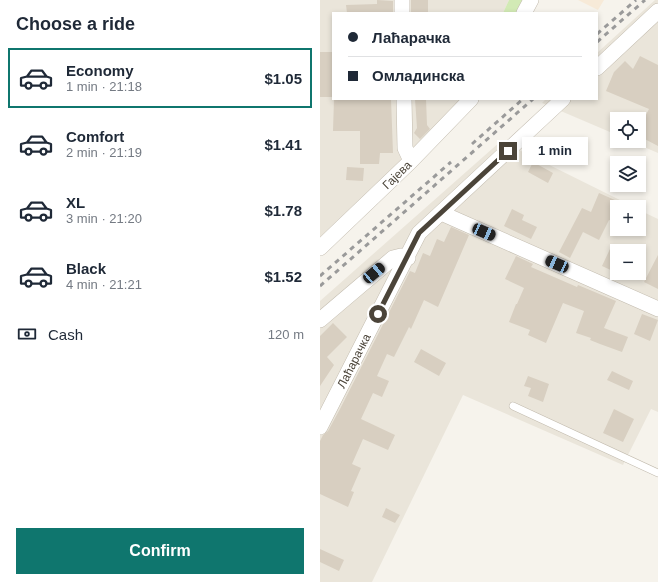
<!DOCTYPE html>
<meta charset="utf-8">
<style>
:root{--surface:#fff;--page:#f2f2f3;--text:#1f2937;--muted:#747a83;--line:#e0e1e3;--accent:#0f766e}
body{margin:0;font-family:Arial,sans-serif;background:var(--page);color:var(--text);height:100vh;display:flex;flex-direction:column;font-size:15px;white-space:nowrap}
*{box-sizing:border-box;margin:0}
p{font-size:13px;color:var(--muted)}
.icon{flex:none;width:22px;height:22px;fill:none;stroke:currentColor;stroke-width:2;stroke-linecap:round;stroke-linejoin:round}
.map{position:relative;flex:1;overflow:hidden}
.details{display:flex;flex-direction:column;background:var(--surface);width:320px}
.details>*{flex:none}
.top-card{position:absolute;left:12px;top:12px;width:266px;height:88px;border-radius:0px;box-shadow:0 2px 6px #0003;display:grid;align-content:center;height:88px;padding:0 16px;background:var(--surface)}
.controls{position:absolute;left:290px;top:112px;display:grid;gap:8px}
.controls a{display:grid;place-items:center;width:36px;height:36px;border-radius:0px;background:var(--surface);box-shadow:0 2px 6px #0003;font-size:20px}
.end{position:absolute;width:18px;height:18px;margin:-9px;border:5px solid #4b4439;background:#fff;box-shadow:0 0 0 2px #fff}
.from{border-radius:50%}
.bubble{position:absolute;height:28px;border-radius:0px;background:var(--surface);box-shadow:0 2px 6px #0003;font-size:13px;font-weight:700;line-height:28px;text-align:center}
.car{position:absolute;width:12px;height:24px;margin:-12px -6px;border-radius:5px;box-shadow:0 0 3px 1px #0007;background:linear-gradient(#222 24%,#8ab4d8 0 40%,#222 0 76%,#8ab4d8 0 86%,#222 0)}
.top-card b{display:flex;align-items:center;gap:14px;height:38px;font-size:15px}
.top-card b+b{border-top:1px solid var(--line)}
.top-card i{width:10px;height:10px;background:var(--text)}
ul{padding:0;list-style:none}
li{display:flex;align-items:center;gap:12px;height:60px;margin:0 8px 6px;padding:0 8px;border:2px solid transparent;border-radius:0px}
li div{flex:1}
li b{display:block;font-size:15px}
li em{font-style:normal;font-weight:700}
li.on{border-color:var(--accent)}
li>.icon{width:36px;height:36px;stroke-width:1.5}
h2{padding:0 16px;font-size:18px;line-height:48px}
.pay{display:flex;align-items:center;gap:10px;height:44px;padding:0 16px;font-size:15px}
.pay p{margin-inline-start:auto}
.cta{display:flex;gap:8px;margin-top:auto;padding:8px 16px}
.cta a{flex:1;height:46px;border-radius:0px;background:var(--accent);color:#fff;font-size:16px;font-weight:700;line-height:46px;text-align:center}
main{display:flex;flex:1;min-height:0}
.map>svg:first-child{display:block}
</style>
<main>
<section class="details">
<h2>Choose a ride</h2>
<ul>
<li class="on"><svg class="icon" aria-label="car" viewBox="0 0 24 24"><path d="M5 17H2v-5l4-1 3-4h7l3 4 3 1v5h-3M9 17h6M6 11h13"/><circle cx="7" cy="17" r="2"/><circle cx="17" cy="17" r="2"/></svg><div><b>Economy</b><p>1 min · 21:18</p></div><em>$1.05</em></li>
<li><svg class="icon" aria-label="car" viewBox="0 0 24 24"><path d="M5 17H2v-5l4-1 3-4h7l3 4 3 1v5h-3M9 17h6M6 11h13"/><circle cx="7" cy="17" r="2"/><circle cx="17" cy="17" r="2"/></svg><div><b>Comfort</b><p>2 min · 21:19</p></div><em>$1.41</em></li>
<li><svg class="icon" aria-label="car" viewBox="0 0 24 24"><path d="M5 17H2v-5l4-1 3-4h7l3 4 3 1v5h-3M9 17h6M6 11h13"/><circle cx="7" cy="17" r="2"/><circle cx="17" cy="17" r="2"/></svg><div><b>XL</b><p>3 min · 21:20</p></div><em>$1.78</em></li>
<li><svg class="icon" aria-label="car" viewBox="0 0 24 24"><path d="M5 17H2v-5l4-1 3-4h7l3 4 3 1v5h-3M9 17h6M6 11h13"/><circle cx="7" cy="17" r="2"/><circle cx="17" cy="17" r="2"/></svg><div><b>Black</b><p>4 min · 21:21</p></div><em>$1.52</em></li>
</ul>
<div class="pay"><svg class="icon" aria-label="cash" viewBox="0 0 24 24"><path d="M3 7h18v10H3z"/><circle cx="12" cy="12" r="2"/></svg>Cash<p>120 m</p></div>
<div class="cta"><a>Confirm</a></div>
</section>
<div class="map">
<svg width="338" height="582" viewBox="0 0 338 582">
<rect width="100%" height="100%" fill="#f6f3ec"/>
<path fill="#eae5da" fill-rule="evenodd" d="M0,0H189L183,13H13V99H145L0,244Z
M335,0H338V153L310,141H319V119H297V135L222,103L226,99H277V53Z
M181,141L314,207H297V229H319V210L338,219V412L331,409L303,465L143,395L52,582H0V301ZM297,251H319V273H297Z"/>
<path fill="#f7ead8" d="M258,0H284L278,10Z"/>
<path fill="#d2eab5" d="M189,0H217L210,13H183Z"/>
<path fill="#d8cfc1" d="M57,0L73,1V13H27L26,5L57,4Z
M91,0H108V13H91Z
M0,52H13V97H0Z
M320,56L338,65V146L319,136V128L329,109L286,91L294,72L305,61L313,69Z
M14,99H71L73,153H60L59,164H40V131H13Z
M95,99H106L107,125L110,129L100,139L94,133L97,128Z
M213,162L233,173L228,183L208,172Z
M27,167L44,168L43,181L26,180Z
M279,193L297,201V223L289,220L279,240L263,232L250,258L239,252L262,208L271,212Z
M192,209L204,215L202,220L217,227L211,239L184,226Z
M131,227L149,235L118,307L104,300L91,329L89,327L74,357L67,354L57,376L69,381L62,397L53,393L41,419L75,435L68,450L43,439L32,464L41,468L31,491L34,492L28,507L0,494V441L3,435L8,431L20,409L90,271L95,273L103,253L110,256L117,239L124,242Z
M290,249L297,252V273L282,266Z
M338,255V289L324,282Z
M196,256L213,264L211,267L257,287L258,285L296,301L284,328L308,337L302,352L280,344L270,340L271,338L256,333L264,311L243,303L226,343L208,335L210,330L189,322L196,304H197L204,288L185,279Z
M322,314L338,320L330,341L314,334Z
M13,323L27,337L7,357L14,365L0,386V336Z
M101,349L126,363L119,376L94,362Z
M292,371L313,381L309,390L287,380Z
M208,376L229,384L223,402L208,396L211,388L204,386Z
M294,409L314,419L303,442L283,433Z
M66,508L80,515L75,523L62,517Z
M0,549L24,560L19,571L0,562Z"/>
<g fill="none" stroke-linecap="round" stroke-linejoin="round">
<g stroke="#c2bbae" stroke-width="8">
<path id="lane" d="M193,406L338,473"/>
</g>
<g stroke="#c2bbae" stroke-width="16">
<path id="street" d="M82,0V13
M204,13L211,0
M277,68L338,11
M84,99L85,148L91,161
M121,213L338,309
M0,248L91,161L151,99
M0,320L73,258L81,256L88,258
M0,427L99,233L243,99"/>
</g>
<use href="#lane" stroke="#fff" stroke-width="7"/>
<use href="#street" stroke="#fff" stroke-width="15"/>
<path stroke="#9a9a9a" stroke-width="3" stroke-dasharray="5 5" stroke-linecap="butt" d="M277,34L316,0
M277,42L325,0
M152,144L203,99
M0,276L131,162
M0,286L213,99"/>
</g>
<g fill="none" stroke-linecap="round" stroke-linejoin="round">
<path stroke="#4b4439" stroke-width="5" d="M58,314L99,233L188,151"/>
</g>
<g text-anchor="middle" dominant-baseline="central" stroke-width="3" stroke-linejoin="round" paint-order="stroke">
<g font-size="12" fill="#4b4439" stroke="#fff">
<text transform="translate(77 175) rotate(-44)">Гајева</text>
<text transform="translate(34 361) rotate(-63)">Лаћарачка</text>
</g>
</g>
</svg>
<div class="controls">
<a><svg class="icon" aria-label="locate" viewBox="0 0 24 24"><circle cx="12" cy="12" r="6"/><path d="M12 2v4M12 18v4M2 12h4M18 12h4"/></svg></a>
<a><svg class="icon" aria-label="layers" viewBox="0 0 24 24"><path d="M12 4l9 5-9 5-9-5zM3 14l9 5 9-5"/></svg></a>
<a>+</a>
<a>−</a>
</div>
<i class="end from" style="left:58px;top:314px"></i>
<i class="end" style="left:188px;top:151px"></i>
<div class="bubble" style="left:202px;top:137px;width:66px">1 min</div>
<i class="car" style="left:164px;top:232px;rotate:114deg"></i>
<i class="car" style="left:237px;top:264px;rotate:294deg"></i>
<i class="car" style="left:54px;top:273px;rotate:50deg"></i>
<div class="top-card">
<b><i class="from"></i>Лаћарачка</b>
<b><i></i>Омладинска</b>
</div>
</div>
</main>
